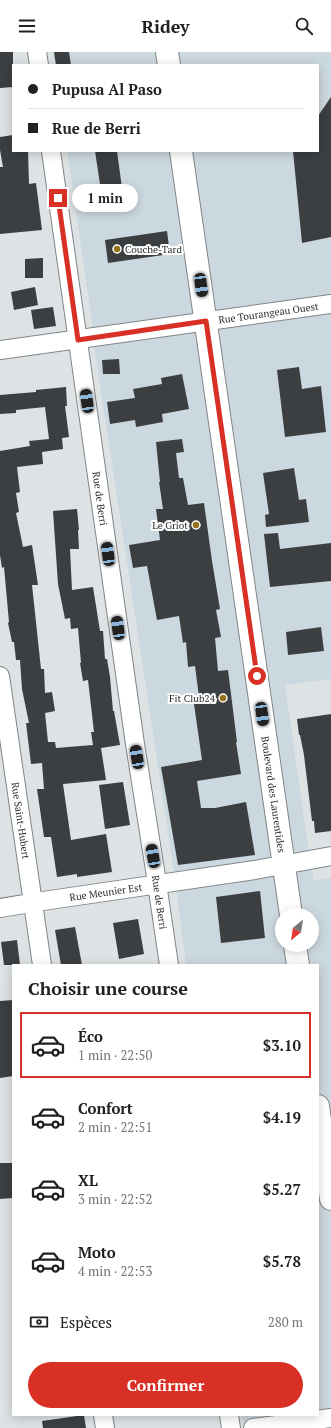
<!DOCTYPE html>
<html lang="fr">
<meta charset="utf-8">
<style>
:root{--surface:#fff;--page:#f2f2f2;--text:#202124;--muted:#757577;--line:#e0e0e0;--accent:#d93025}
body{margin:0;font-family:"PT Serif",serif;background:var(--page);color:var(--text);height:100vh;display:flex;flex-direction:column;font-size:15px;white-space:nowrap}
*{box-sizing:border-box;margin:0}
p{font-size:13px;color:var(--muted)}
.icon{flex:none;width:22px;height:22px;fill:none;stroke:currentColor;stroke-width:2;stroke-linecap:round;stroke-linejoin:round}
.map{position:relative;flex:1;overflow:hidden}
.drawer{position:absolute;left:12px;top:912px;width:307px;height:452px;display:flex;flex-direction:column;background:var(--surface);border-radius:0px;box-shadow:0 2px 10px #0003}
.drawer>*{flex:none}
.hud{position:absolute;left:12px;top:12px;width:307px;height:88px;border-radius:0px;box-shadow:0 2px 10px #0003;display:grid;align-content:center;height:88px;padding:0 16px;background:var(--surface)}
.needle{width:26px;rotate:210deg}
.tools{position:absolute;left:275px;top:856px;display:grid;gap:8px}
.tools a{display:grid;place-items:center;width:44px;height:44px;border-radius:50%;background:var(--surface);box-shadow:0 2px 10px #0003;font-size:20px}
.end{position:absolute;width:18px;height:18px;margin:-9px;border:5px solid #d93025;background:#fff;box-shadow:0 0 0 2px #fff}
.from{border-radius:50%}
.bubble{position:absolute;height:28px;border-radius:14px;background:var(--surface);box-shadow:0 2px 10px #0003;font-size:13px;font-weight:600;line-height:28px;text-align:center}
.car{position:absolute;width:12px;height:24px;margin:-12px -6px;border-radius:5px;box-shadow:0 0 3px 1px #0007;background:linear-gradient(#222 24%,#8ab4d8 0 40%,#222 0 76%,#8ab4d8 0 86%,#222 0)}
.hud b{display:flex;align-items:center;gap:14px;height:38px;font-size:15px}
.hud b+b{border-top:1px solid var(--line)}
.hud i{width:10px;height:10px;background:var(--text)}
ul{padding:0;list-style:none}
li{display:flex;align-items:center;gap:12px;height:66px;margin:0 8px 6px;padding:0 8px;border:2px solid transparent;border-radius:0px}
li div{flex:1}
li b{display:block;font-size:15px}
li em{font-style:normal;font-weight:600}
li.current{border-color:var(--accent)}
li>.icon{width:36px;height:36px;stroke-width:1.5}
h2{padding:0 16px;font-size:18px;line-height:48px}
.pay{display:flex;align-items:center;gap:10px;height:44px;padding:0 16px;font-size:15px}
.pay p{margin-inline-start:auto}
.cta{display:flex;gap:8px;margin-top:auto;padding:8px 16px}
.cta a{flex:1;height:46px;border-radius:24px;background:var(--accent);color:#fff;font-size:16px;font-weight:600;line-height:46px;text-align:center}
header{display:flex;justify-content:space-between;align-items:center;height:52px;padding:0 16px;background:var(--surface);font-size:18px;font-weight:600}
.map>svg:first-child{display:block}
</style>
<header><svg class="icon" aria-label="menu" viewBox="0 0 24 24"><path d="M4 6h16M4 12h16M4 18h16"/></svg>Ridey<svg class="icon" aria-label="search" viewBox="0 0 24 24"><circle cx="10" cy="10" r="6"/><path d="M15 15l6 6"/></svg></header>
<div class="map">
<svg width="331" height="1376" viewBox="0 0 331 1376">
<rect width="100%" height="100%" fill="#dde2e4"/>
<path fill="#ccd8df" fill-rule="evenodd" d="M53,0H331V627L285,633L307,788L314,829L331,826V1376H244L242,1363H318V913H186L173,813L96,307L91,262L67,99H318V13H55ZM282,863H312V893H282Z"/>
<path fill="#3c3f41" d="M0,0H13V35L0,36Z
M54,0H69L71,13H56Z
M331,45V185L302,191L293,99H318V64Z
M13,83V99H28L29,132L36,131L42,178L0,182V115H3L0,98V85Z
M95,99H117L122,136L101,139Z
M167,179L170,202L108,211L105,188Z
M43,206V226H25V207Z
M35,235L38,253L14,258L11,240Z
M53,255L56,274L34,277L31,258Z
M119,307L120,322H103L102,308Z
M299,315L302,337L321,334L326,380L285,385L277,318Z
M182,322L189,357L162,362L163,370L136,375L135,368L110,372L107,350L135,346L133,337L162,332L161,326Z
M66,335L67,354H65L69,385L62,386L63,397L42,400L43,412L17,415L20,440L16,441L19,460L16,461L23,495L32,493L38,533H32L41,617H44L45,641L52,640L55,659L45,661L48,690H55L56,696L93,693L91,680H94L88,628L83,629L80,611H81L78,576L71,577L70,566L65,567L58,532L53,459L77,457L79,478H78L79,497H70L72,538L93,535L100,579H103L105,607H107L110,625L113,659H114L120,693L101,696L106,728L63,732L71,788L106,782L112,820L77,825V822L57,825L51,785H44L37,737H44L42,711L31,712L26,671H29L22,637L20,608H16L14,590H12L8,571L9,570L4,515L2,516L0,503V399L30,394L29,389L49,387L45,355L16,358V361L0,362V343L36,340V338Z
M182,387L184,400L176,401L179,426H183L188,453L204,451L212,509L220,557L216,558L221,585L215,586L218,619L228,618L237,690H236L241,722L197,729L201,756H215L246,750L255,803L178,813L161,715L202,708L193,645H199L195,614L188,615L186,590L183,591L179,564L157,568L147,514L133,516L129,493L160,488L156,457H163L159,430H160L156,390Z
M294,416L299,448L306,447L309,470L266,475L265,463L269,462L263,421Z
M278,481L280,497L331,491V529L270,535L264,482Z
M321,575L324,599L288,603L286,580Z
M331,662V779L315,781L314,769H312L304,703L300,683H299L297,667Z
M123,730L130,773L105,777L99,733Z
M260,839L265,886L221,891L216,845Z
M138,867L144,902L119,907L113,871Z
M75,875L82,913H61L55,878Z
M17,888L20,913H4L1,890Z
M13,948V1024L0,1026V949Z
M0,1111H13V1146L0,1147Z
M84,1363L86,1376H43L42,1369Z"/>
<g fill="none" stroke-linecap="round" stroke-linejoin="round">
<g stroke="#818587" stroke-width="20">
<g id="minor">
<path d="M37,0L39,13"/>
<path id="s1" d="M51,99L135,692L155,818L169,913"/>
<path id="s2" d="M0,298L331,252"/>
<path id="s3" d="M0,624L42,913"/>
<path id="s4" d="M0,856L43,849L255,818L331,804"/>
<path d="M103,1363L105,1376"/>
<path d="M229,1363L231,1376"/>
<path d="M253,1376L331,1366"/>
</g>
</g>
<g stroke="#818587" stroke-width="24">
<g id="major">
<path d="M167,0L169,13"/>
<path id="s5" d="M181,99L291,863"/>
<path d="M295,893L298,913"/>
<path d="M318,1054L331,1147"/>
</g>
</g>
<use href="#minor" stroke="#fff" stroke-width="18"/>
<use href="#major" stroke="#fff" stroke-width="22"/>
</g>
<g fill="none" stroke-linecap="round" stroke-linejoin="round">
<path stroke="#d93025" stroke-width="5" d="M58,146L78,288L206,269L257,624"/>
</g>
<g fill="#937219" stroke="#fff" stroke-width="1.5">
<circle cx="117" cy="197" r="4"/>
<circle cx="196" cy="473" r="4"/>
<circle cx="223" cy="646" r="4"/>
</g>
<g text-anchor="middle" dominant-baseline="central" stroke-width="4" stroke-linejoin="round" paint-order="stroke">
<g font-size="10" fill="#292b2c" stroke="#fff" text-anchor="end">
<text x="125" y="197" text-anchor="start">Couche-Tard</text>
<text x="188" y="473">Le Griot</text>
<text x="215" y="646">Fit Club24</text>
</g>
<g font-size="10" fill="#292b2c" stroke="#fff">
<text stroke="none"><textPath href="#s2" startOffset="271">Rue Tourangeau Ouest</textPath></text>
<text stroke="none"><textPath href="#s1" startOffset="351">Rue de Berri</textPath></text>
<text stroke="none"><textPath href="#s5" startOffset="650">Boulevard des Laurentides</textPath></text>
<text stroke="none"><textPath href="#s3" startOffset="146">Rue Saint-Hubert</textPath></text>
<text stroke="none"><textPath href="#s4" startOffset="107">Rue Meunier Est</textPath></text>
<text stroke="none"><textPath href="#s1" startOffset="759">Rue de Berri</textPath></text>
</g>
</g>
</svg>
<div class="tools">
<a><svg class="needle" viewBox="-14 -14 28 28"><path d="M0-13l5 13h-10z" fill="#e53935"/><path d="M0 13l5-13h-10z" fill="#757577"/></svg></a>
</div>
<i class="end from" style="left:257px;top:624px"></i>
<i class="end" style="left:58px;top:146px"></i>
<div class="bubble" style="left:72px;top:132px;width:66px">1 min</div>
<i class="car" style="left:201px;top:233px;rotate:172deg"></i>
<i class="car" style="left:87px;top:349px;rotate:352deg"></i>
<i class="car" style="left:108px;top:502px;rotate:352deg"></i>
<i class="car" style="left:118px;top:576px;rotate:352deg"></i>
<i class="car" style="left:262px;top:662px;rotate:172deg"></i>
<i class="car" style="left:137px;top:705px;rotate:351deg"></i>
<i class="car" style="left:153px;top:804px;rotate:350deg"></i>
<div class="hud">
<b><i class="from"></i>Pupusa Al Paso</b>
<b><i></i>Rue de Berri</b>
</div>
<section class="drawer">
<h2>Choisir une course</h2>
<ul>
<li class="current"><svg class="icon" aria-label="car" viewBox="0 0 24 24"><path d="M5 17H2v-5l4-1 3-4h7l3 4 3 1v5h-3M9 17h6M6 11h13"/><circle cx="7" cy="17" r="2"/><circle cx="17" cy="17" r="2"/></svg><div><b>Éco</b><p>1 min · 22:50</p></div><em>$3.10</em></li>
<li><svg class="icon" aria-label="car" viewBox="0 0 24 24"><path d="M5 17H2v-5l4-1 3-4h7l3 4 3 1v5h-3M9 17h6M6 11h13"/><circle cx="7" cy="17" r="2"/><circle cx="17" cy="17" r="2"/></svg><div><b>Confort</b><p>2 min · 22:51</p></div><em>$4.19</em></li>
<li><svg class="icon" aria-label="car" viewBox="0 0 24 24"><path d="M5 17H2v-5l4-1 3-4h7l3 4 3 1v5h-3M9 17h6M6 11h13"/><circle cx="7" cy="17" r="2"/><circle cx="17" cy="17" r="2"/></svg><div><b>XL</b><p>3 min · 22:52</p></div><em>$5.27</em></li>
<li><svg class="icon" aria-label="car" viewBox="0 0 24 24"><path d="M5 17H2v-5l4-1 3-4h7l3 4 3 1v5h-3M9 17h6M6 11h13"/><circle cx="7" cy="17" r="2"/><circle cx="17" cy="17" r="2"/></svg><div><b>Moto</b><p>4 min · 22:53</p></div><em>$5.78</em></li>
</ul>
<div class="pay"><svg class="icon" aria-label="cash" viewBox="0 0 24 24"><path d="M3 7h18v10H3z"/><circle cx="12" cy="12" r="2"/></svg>Espèces<p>280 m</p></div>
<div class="cta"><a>Confirmer</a></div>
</section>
</div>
